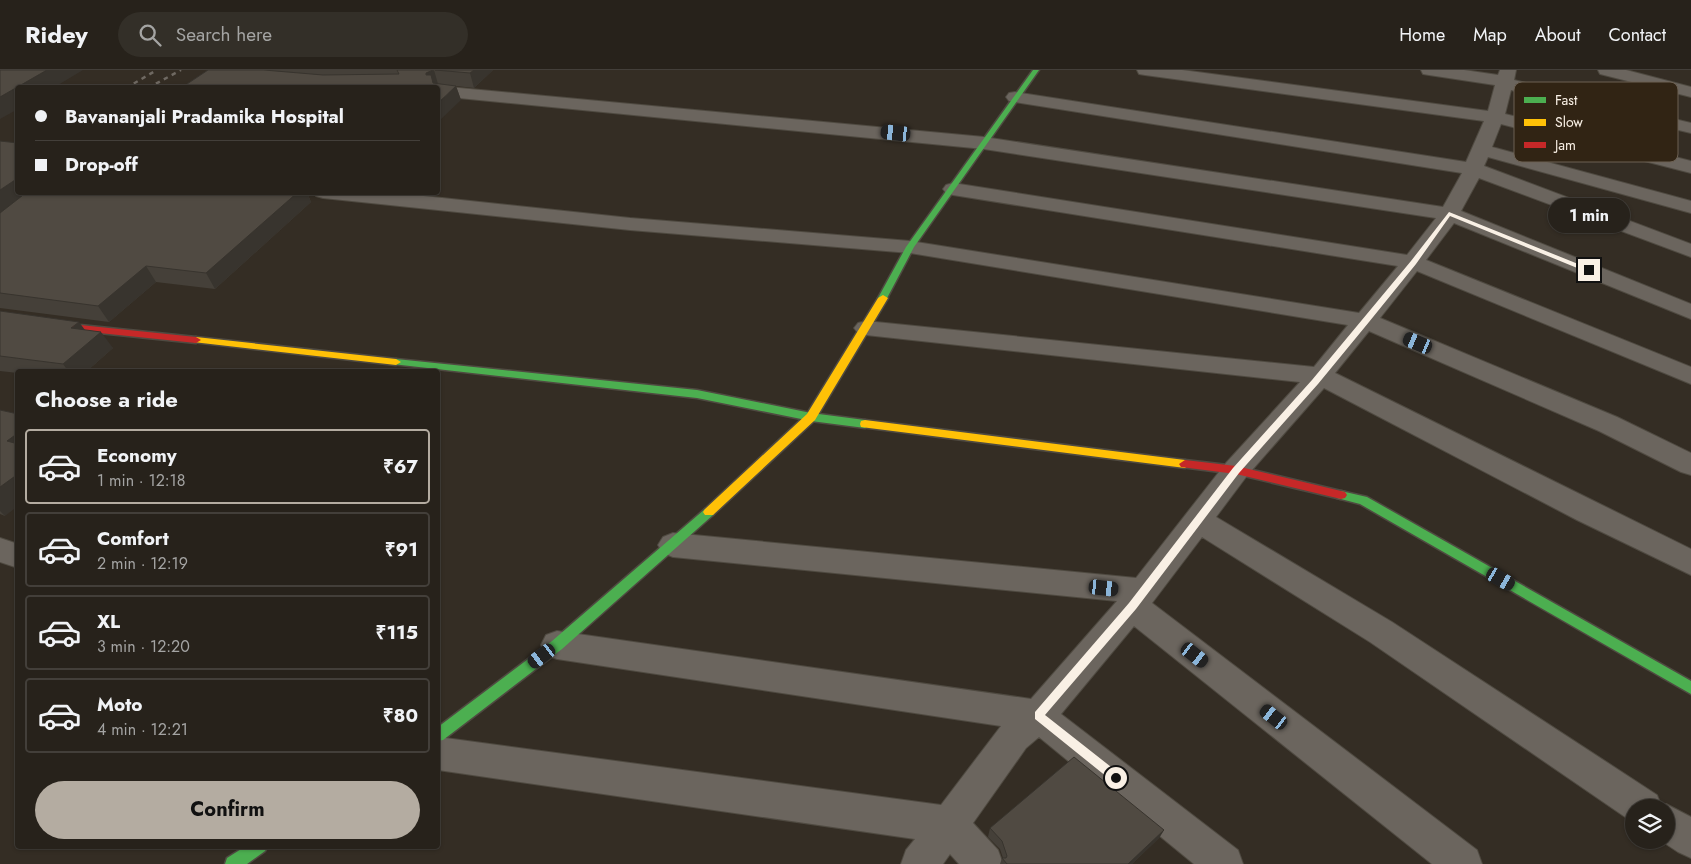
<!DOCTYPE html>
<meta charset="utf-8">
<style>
:root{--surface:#27221b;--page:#332f28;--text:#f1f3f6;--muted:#a4a4a3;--line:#433f3a;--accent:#b4aca1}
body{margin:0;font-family:Jost,sans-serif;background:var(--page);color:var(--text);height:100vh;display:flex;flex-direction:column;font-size:19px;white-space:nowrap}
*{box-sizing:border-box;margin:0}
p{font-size:16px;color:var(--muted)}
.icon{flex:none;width:28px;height:28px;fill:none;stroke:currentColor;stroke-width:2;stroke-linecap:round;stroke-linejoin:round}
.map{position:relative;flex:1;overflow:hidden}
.sheet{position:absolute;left:15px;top:299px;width:425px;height:480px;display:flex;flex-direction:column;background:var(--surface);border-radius:5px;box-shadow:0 1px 4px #0004,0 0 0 1px var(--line)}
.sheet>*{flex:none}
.hud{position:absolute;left:15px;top:15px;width:425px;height:110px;border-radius:5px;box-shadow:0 1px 4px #0004,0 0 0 1px var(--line);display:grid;align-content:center;height:110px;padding:0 20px;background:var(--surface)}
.fabs{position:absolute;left:1625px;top:729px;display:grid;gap:10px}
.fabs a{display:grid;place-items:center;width:50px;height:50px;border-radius:50%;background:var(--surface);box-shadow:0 1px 4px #0004,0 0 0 1px var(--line);font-size:25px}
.end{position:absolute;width:22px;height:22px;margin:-11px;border:6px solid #f9f0e5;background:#111;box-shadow:0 0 0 2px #111}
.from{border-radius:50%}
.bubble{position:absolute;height:35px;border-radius:18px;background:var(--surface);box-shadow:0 1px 4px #0004,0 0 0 1px var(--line);font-size:16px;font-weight:700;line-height:35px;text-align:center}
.car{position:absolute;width:15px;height:30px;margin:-15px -8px;border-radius:6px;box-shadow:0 0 4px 1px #0007;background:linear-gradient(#222 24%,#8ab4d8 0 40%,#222 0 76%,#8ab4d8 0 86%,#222 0)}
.hud b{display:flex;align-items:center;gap:18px;height:48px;font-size:19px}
.hud b+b{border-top:1px solid var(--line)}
.hud i{width:12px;height:12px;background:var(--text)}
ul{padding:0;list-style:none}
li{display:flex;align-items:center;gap:15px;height:75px;margin:0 10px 8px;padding:0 10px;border:2px solid var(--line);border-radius:5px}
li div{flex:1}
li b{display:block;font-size:19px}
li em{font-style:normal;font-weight:700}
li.selected{border-color:var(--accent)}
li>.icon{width:45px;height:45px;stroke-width:1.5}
h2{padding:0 20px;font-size:22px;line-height:60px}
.primary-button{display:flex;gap:10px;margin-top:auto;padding:10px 20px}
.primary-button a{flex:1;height:58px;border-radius:30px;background:var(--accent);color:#111;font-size:20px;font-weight:700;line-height:58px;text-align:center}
header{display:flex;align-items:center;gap:30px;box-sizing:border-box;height:70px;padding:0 25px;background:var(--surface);border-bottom:1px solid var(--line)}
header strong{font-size:24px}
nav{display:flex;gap:28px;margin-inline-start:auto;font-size:18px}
.search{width:350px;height:45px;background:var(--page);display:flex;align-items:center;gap:12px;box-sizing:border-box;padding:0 18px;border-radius:28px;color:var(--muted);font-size:19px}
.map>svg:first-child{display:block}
</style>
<header>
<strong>Ridey</strong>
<div class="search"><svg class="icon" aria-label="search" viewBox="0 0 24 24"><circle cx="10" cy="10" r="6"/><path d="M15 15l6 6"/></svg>Search here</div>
<nav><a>Home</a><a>Map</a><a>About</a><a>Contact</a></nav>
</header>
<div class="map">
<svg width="1691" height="794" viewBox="0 0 1691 794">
<rect width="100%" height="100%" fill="#342d24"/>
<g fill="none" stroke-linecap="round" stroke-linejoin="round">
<g stroke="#4f4a41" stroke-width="2">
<path id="street" d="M1137,0H1182L1488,41L1495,15L1429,5L1423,4L1421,0H1464L1498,5L1500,0H1516L1514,10L1691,53V63L1511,20L1505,44L1691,91V103L1501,54L1492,77L1691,131V143L1488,87L1484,96L1691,174V187L1479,108L1461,141L1691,234V249L1454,153L1426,190L1691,297V314L1417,201L1380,248L1617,347L1691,383V405L1681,402L1599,361L1369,261L1335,303L1691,479V505L1577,450L1324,318L1246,407L1216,447L1392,552L1657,725L1661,735L1666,734L1691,747V788L1678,782L1660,770H1666V738H1634V752L1631,751L1370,572L1202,467L1152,533L1477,780L1482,794H1432L1134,556L1061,644L1238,780L1243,794H1194L1039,667L1026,678L973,753L998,780L1003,794H959L950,784L943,794H901L906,780L915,769L438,700V667L941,735L1001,656L557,589L546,585L541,575L546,565L557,561L1031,629L1117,531L673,487L663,483L658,475L663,467L673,463L1136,508L1226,393L1300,312L866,265L858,263L854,258L858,253L866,251L1314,297L1348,255L910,183L630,160L323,128L316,126L313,122H386L630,148L910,171L1359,243L1398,196L953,125L946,123L943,119L946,115L953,113L1407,185L1436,148L984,79L438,26V18H432L438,16L984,67L1443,137L1462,103L1015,32L1009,31L1006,27L1009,23L1015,22L1466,92L1484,51L1145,5L1139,4Z
M1598,0H1626L1691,17V27L1600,4Z
M0,468L18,474V498L0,492Z"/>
</g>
<g stroke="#4f4a41" stroke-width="3">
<path id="fast" d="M1033,0H1039L914,177L886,230H880L878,228L906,177Z
M396,289L697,320L811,343L865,350L870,354L865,358L811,351L697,328L392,294L391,292Z
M1341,421L1367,427L1691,611V624L1360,434L1337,428L1335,425L1337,422Z
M709,438L713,439L715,442L713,445L562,579L443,670L438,671V657L552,571L705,439Z
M246,776H268L265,781L247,794H225L227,788Z"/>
</g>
<g stroke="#4f4a41" stroke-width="3">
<path id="slow" d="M883,225L888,228L815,350L713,445H705L703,442L705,439L807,344L878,228Z
M196,267L396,289L401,292L396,295L193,272L191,270L193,268Z
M865,350L1185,390L1191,394L1185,398L861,357L860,354L861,351Z"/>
</g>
<g stroke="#4f4a41" stroke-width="3">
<path id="jam" d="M0,243L80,255L196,267L201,270L196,273L80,261L0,249Z
M1185,390L1236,396L1341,421L1345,422L1347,425L1345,428L1341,429L1236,404L1181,397L1179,394Z"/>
</g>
<use href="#street" fill="#6b655e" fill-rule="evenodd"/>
<use href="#fast" fill="#4caf50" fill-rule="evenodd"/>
<use href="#slow" fill="#ffc107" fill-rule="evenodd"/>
<use href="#jam" fill="#c62828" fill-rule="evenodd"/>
<path stroke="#6f6962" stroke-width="2.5" stroke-dasharray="4.5 4.5" stroke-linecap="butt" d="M126,18L157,0
M148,18L181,0"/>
</g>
<path fill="#454039" d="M208,0H493L474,18L456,16L461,30L438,18Z
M0,71L18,122L308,125L311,132L215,219L156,212L109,252L0,238Z
M0,241L84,260L113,278L87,301H18V303L0,301Z
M0,340L5,446L0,444Z
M990,758L1164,760L1159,768L1132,794H1000L1002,788H1003L1000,779L988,767Z"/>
<path fill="#38342e" d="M47,0H83L53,18H18V39L0,49V27Z
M434,0L438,14L430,17L426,3Z
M474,0H493L474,18L470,3Z
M456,16L461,30L438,52V33Z
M18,108V122H30L0,144V120Z
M296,122H310L308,125L311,132L215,219L206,203Z
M146,196L156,212L109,252L98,236Z
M79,252L91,268L71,258Z
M101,262L113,278L87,301H68L63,294Z
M18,363V382L7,371Z
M18,404V436L5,446L0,441V417Z
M1164,760L1159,768L1132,794H1128Z"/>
<path fill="#504a42" stroke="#38342e" d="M0,0H47L0,27Z
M208,0H264L323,5L399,4L397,0H433L426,3V5H431L433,13L456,16L438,33V18H181Z
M435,0H474L470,3Z
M0,71L18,73V108L0,120Z
M27,122H298L206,203L146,196L98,236L0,223V143Z
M0,241L79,252L71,258L101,262L63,294L0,286Z
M0,340L18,344V363L7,371L18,374V404L0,417Z
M1074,687L1164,760L1128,794H1007L1002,788H1006L1007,786L1002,771L990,758Z"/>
<path fill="#f9f0e5" d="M1449,142L1593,200L1587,202L1450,146L1416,194L1369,252L1318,314L1239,403L1136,539L1045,645L1120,704L1121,708L1120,711H1112L1035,649V642L1129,533L1233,398L1312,310L1411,191Z"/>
<rect x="1514" y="12" width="164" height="80" rx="8" fill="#312414" stroke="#6d6153" stroke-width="1"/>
<rect x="1524" y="27" width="22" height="6" fill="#4caf50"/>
<rect x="1524" y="49" width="22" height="7" fill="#ffc107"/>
<rect x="1524" y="72" width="22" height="6" fill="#c62828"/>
<g font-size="14" fill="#f9f0e5">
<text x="1555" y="35">Fast</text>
<text x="1555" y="57">Slow</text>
<text x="1555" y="80">Jam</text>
</g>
</svg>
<div class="fabs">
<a><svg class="icon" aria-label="layers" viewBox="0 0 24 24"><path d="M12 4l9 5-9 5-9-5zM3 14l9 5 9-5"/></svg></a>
</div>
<i class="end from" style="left:1116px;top:708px"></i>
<i class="end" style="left:1589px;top:200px"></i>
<div class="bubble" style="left:1548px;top:128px;width:82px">1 min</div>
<i class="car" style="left:896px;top:63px;rotate:276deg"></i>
<i class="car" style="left:1418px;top:273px;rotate:293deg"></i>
<i class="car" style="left:1501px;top:509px;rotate:120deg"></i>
<i class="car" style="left:1104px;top:518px;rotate:96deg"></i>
<i class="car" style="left:1195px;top:585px;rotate:128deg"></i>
<i class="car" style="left:542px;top:586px;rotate:233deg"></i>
<i class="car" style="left:1274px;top:647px;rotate:308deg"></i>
<div class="hud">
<b><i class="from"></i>Bavananjali Pradamika Hospital</b>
<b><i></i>Drop-off</b>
</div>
<section class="sheet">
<h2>Choose a ride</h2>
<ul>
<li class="selected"><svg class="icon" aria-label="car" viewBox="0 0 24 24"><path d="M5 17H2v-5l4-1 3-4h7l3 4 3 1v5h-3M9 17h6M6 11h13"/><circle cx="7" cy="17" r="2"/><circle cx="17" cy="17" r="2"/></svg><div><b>Economy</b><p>1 min · 12:18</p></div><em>₹67</em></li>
<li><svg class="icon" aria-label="car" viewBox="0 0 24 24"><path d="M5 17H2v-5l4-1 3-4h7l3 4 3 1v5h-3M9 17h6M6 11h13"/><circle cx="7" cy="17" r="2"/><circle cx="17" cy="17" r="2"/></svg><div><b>Comfort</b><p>2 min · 12:19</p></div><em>₹91</em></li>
<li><svg class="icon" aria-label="car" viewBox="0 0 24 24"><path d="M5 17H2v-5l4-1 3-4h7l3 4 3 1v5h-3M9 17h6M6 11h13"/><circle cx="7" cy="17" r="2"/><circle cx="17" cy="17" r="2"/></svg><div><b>XL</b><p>3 min · 12:20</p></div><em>₹115</em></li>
<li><svg class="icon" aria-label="car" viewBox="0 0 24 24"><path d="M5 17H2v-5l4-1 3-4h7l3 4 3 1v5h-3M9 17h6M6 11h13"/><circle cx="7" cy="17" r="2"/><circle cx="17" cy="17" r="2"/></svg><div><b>Moto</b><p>4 min · 12:21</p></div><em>₹80</em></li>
</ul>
<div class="primary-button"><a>Confirm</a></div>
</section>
</div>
